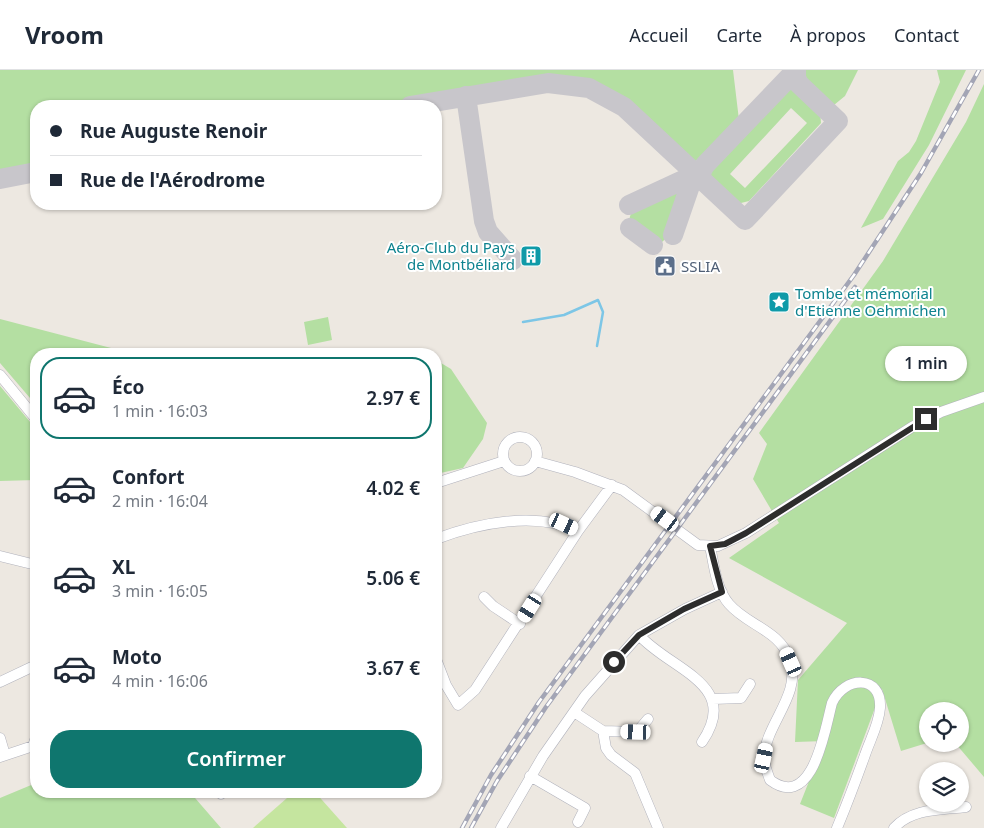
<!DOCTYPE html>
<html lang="fr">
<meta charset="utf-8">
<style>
:root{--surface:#fff;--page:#f2f2f3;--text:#1f2937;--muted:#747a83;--line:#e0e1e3;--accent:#0f766e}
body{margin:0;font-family:"Noto Sans",sans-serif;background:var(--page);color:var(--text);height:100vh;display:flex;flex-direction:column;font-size:19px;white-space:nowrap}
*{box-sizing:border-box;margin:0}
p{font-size:16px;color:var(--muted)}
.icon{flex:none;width:28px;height:28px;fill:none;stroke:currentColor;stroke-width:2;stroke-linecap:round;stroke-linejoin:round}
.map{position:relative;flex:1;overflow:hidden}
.details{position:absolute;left:30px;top:278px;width:412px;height:450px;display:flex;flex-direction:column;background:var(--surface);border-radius:20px;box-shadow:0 1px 4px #0004}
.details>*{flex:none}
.hud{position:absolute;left:30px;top:30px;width:412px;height:110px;border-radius:20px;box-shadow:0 1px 4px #0004;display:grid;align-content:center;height:110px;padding:0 20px;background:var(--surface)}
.buttons{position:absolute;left:919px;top:632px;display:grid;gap:10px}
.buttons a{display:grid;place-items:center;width:50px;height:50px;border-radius:50%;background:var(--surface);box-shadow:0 1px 4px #0004;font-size:25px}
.end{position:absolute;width:22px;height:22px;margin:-11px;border:6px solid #2d2d2d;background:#fff;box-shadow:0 0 0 2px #fff}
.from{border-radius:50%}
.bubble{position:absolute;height:35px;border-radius:18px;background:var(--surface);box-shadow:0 1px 4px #0004;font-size:16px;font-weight:600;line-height:35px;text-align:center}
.car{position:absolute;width:15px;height:30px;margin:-15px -8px;border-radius:6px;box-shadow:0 0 4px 1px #0007;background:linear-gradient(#fff 24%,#345 0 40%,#fff 0 76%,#345 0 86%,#fff 0)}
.hud b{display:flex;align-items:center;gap:18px;height:48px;font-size:19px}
.hud b+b{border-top:1px solid var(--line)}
.hud i{width:12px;height:12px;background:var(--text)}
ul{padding:9px 0 0;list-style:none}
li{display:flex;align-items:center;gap:15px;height:82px;margin:0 10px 8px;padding:0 10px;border:2px solid transparent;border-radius:20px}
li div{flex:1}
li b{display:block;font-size:19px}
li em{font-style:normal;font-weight:600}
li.current{border-color:var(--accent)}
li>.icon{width:45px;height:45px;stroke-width:1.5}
.primary-button{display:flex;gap:10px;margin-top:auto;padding:10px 20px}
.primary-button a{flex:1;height:58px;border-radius:20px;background:var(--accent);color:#fff;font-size:20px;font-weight:600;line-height:58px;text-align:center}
header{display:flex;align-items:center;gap:30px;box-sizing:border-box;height:70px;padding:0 25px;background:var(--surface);border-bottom:1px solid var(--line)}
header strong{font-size:24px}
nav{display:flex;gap:28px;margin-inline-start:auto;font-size:18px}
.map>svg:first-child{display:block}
</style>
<header>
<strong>Vroom</strong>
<nav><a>Accueil</a><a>Carte</a><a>À propos</a><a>Contact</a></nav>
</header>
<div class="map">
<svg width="984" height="758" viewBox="0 0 984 758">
<rect width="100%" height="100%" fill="#ede8e1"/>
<path fill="#b4dfa2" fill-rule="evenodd" d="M0,0H733L739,50L706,86L693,92L611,21L582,9L565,7L551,6L524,10L377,36H36V96L0,103Z
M803,0H858L845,26L834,35C823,31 801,12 803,0Z
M937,0H966L929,75L883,149L861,158L898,91L909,82L916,71L940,12Z
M984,14V707L956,674H960V641H928L927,673L901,681L882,619L834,748L800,734L825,671L795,672L798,610L847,553L729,488L779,453L753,409L767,374L759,363L883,191L966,52Z
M787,17L796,18L820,40L821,53L749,131L737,134L710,110V98ZM791,38L807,53L745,118L730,104Z
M686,118C681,131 672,173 657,174L632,156L629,150L632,140Z
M328,247L332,270L308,275L304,252Z
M0,249L134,284H81L59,280V284H36V335L0,293Z
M436,290L451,299L487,353L483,369L463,398L436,404Z
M0,316L36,359V410L0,411Z
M36,713V721H189L221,758H0V728Z"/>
<path fill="#c5e59f" d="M295,721H314L347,758H253Z"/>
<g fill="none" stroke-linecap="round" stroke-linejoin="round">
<path stroke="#7dc6e6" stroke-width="2.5" d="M523,252L564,245L598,230L603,242L597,276"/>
<path stroke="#c8c6cb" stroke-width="20" d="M466,26L484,151L488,162L513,190
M410,36L548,13L589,18L624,37L745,150L838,51L799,14L796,8V0
M0,109L36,102
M702,110L701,102L705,95L796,0
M629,135L696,104
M630,158L653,175
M673,165L693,107"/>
<g stroke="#b1b2bc" stroke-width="11">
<path id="minor" d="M0,305L36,349
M503 384a17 17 0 1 1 34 0a17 17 0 1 1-34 0Z
M535,391L575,402L623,420L698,475L718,476L746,463L912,357L941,342L984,327
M436,413L504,391
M436,469C478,453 536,441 578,461
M710,476C714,495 716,519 729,534C748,556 780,560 790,590C802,625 765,654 764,688C764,695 768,704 770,710C813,742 825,659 832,633C844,606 882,604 880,638C879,654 870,670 865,685C856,710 847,734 837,758
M0,486L36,495
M484,527L493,536L520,554
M639,565C670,600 742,614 702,672
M436,589L446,615L458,635L475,620L578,461L612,415
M0,612L36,595
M713,629L741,628L750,614
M574,642L603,661L606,678L611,685L635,703L658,758
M603,661L637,662L648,649
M0,668L5,685
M0,687L33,676L36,667
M530,706L585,738L578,752
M218,721L221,724
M501,758L543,686L585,626L639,565L685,539L722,522
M894,758C912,738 941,740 966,737"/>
</g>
<use href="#minor" stroke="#fff" stroke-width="10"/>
<g stroke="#a3a5b5" stroke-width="4.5">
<path id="rail" d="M462,758L491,705L539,632L854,205L921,103L979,0
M471,758L497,711L546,637L855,217"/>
</g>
<use href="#rail" stroke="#fff" stroke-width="2.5" stroke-dasharray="8" stroke-linecap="butt"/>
</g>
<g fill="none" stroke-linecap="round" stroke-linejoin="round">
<path stroke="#2d2d2d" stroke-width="6" d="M614,592L639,565L684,539L722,522L710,476L725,474L746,463L926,349"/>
</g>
<defs>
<g id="building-square" transform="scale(1.125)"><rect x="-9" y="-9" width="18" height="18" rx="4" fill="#0f9aa8" stroke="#fff"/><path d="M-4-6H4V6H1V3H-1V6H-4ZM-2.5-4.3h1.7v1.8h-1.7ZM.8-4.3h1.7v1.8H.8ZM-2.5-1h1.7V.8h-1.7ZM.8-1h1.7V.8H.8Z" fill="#fff"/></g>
<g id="civic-square" transform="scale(1.125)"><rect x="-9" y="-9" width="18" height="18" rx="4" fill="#5c6f8a" stroke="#fff"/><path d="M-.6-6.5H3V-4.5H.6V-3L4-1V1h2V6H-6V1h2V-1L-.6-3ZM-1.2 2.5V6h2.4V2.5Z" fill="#fff"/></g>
<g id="sight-square" transform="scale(1.125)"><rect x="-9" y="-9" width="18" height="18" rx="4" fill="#0f9aa8" stroke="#fff"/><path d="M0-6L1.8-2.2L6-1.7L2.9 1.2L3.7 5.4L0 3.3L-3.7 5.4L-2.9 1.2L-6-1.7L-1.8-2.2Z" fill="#fff"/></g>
</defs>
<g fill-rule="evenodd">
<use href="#building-square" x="531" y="186"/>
<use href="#civic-square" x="665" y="196"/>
<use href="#sight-square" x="779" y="232"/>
</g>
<g text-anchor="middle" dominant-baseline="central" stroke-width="4" stroke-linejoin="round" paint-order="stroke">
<g font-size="15" fill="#0d838f" stroke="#fff" text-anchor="end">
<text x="515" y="177">Aéro-Club du Pays<tspan x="515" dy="17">de Montbéliard</tspan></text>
<text x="795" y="223" text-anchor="start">Tombe et mémorial<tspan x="795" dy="17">d'Etienne Oehmichen</tspan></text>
</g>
<g font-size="15" fill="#4e5e75" stroke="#fff" text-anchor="start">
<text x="681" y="196">SSLIA</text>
</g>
</g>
</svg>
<div class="buttons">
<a><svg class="icon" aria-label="locate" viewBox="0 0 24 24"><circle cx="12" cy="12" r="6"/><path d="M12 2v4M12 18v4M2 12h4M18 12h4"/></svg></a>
<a><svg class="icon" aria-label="layers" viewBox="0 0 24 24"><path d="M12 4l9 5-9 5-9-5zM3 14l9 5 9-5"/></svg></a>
</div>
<i class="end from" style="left:614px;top:592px"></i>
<i class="end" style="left:926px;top:349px"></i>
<div class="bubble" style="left:885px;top:276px;width:82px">1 min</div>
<i class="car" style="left:665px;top:449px;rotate:306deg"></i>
<i class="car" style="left:564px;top:454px;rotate:115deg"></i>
<i class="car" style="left:530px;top:538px;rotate:212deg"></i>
<i class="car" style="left:791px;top:592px;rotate:336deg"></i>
<i class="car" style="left:636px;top:662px;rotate:272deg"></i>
<i class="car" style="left:764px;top:688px;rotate:12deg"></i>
<div class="hud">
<b><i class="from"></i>Rue Auguste Renoir</b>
<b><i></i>Rue de l'Aérodrome</b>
</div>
<section class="details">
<ul>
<li class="current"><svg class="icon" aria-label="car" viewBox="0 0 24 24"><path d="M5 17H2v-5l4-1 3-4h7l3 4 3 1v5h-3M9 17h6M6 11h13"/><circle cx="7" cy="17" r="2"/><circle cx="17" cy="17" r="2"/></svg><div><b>Éco</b><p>1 min · 16:03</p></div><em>2.97 €</em></li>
<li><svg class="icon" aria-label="car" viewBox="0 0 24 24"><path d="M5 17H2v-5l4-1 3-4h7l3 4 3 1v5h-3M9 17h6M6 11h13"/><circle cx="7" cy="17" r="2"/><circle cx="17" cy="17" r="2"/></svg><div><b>Confort</b><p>2 min · 16:04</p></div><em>4.02 €</em></li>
<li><svg class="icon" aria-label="car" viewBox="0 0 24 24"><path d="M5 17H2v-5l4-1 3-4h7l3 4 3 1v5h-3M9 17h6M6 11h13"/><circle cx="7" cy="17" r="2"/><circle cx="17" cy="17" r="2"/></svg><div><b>XL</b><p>3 min · 16:05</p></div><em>5.06 €</em></li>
<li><svg class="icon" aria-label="car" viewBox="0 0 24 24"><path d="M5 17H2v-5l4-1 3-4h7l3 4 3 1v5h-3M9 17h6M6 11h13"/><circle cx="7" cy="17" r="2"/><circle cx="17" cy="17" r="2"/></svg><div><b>Moto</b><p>4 min · 16:06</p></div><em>3.67 €</em></li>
</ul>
<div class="primary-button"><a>Confirmer</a></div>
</section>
</div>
